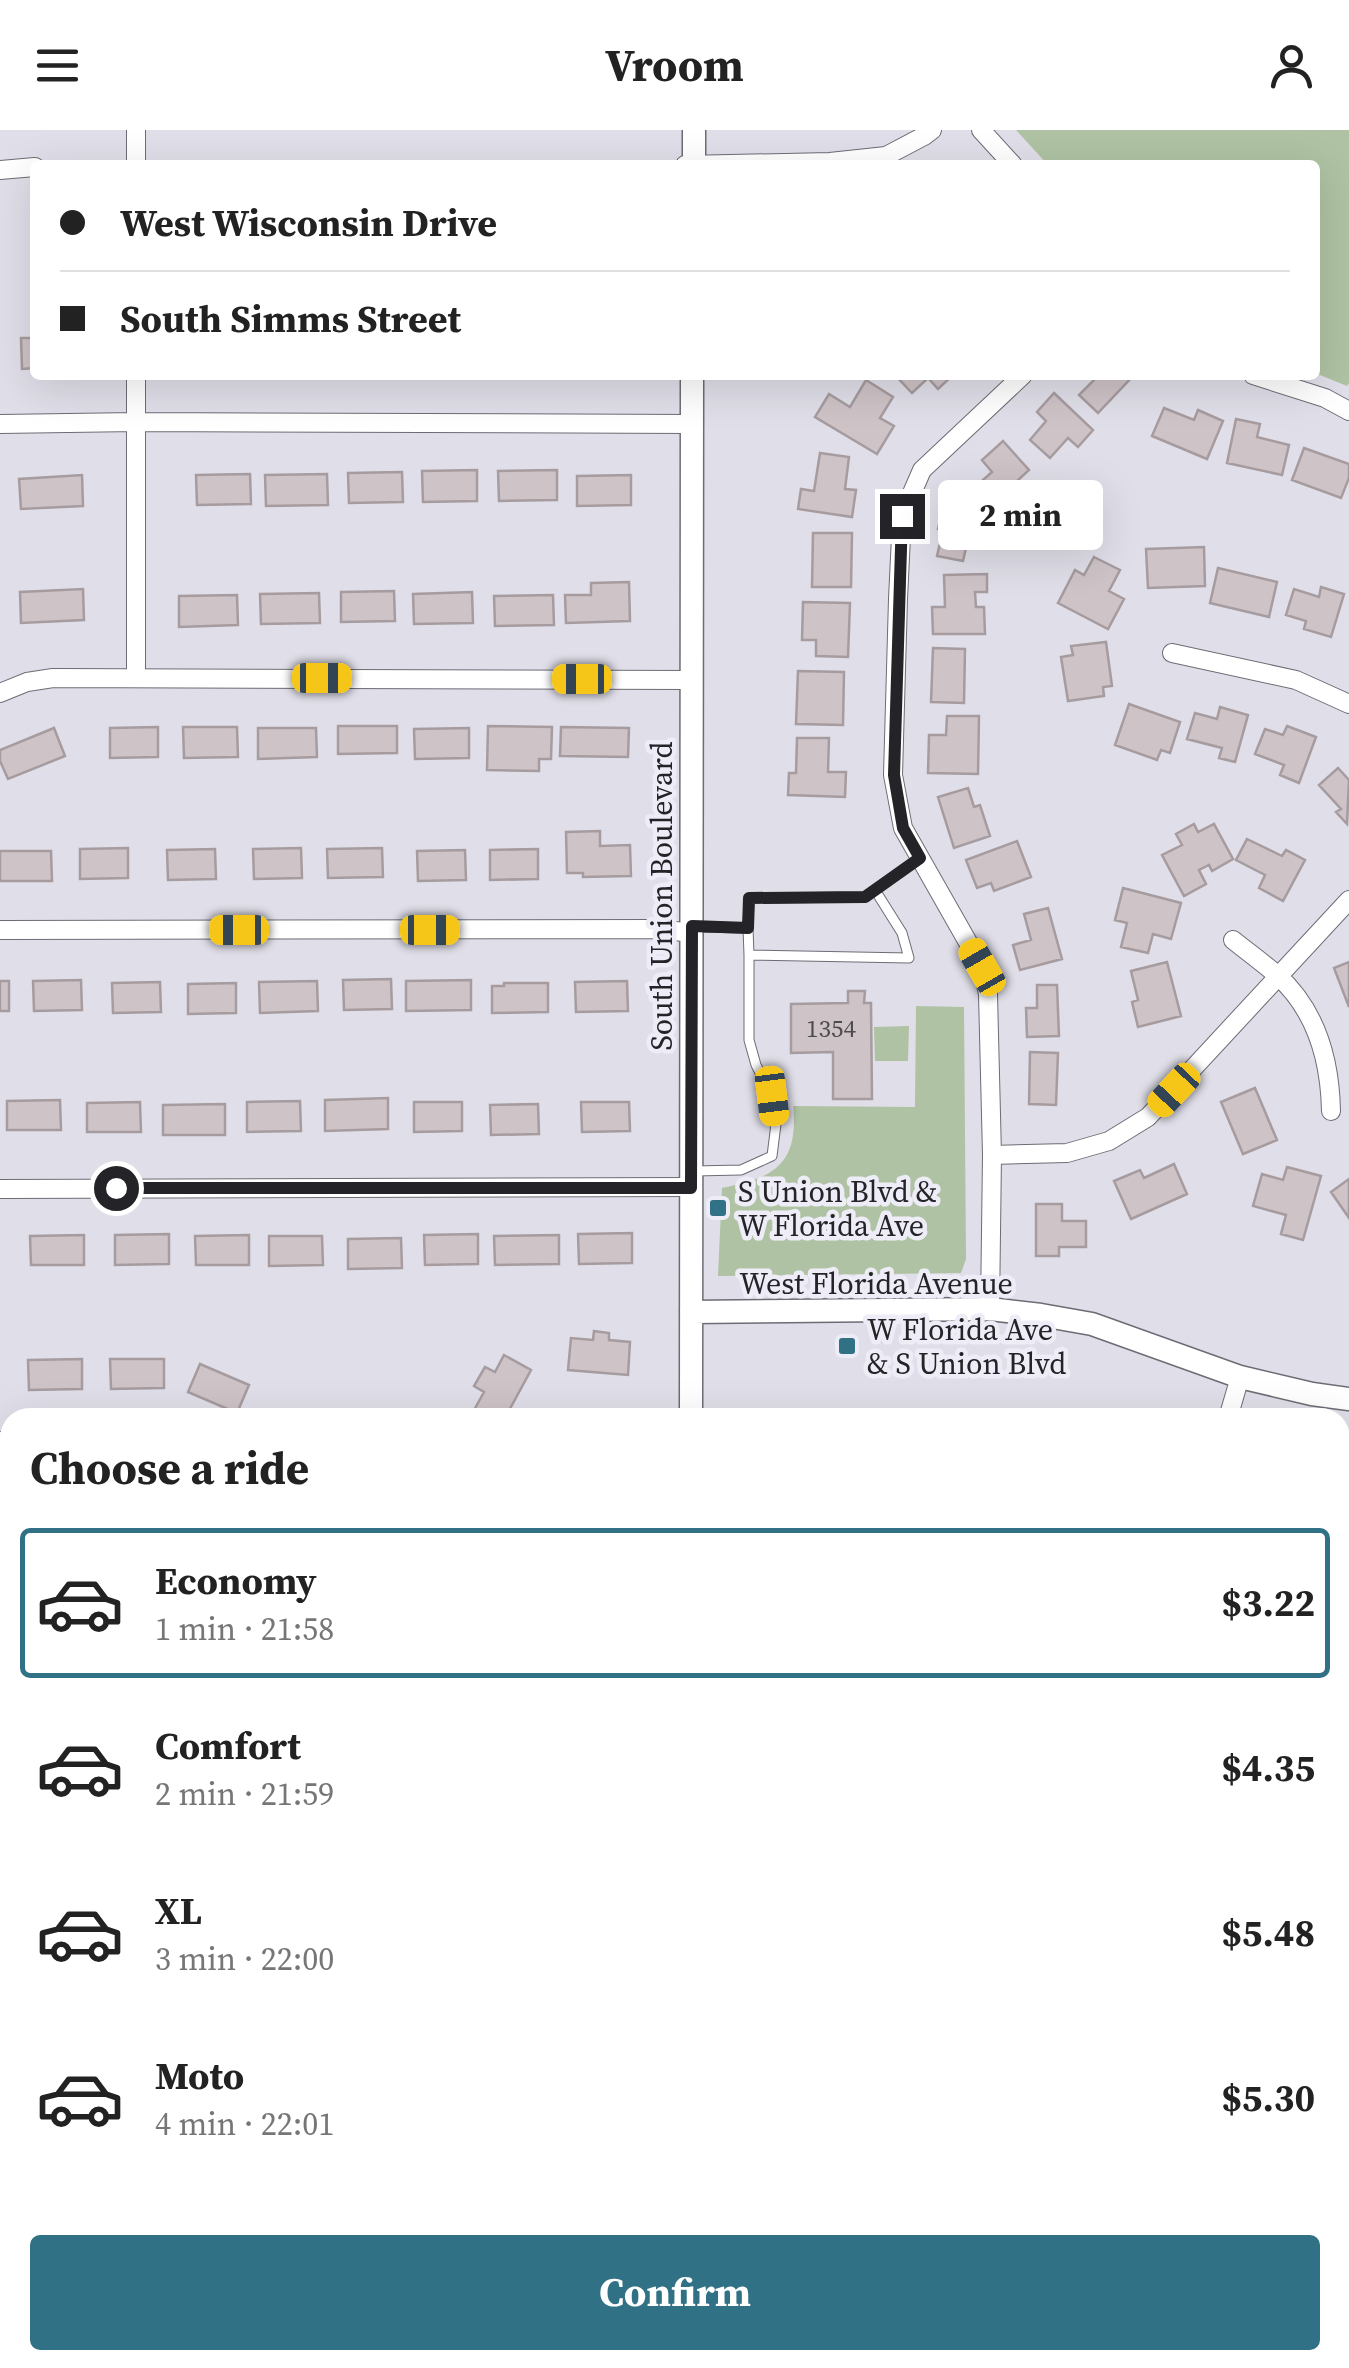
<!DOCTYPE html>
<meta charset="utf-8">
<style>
:root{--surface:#fff;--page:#f6f6f6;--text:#222;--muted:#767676;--line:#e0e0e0;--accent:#317185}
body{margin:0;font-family:"Source Serif 4",serif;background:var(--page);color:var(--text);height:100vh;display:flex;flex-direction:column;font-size:38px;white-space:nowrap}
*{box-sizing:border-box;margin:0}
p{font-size:32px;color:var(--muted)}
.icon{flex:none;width:55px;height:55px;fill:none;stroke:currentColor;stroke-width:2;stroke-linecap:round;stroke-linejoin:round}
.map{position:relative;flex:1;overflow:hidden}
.details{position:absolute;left:0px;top:1278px;width:1350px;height:962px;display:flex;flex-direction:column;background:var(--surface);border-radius:30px 30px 0 0;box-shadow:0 10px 40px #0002}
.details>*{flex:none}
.guide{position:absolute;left:30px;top:30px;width:1290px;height:220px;border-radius:10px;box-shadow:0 10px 40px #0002;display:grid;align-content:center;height:220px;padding:0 30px;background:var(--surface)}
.end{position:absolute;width:45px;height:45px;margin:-22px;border:12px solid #242327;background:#fff;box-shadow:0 0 0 5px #fff}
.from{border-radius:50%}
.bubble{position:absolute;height:70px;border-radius:10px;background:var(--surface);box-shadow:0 10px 40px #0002;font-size:32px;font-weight:700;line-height:70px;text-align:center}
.car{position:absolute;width:30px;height:60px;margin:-30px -15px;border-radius:12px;box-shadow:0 0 8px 2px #0007;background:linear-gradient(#f5c518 24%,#345 0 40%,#f5c518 0 76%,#345 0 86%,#f5c518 0)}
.guide b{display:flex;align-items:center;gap:35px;height:95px;font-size:38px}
.guide b+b{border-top:2px solid var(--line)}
.guide i{width:25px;height:25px;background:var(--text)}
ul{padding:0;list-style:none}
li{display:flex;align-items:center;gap:30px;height:150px;margin:0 20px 15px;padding:0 10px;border:5px solid transparent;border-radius:10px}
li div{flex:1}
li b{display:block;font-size:38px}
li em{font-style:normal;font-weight:700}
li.active{border-color:var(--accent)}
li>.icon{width:90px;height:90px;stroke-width:1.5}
h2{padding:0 30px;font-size:45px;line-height:120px}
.action{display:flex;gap:20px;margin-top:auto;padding:20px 30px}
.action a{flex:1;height:115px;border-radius:10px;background:var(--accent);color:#fff;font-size:40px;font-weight:700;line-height:115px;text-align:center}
header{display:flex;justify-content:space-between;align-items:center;height:130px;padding:0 30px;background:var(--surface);font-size:45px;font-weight:700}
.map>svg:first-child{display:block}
</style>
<header><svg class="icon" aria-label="menu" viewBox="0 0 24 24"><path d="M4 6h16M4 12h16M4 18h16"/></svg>Vroom<svg class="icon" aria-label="person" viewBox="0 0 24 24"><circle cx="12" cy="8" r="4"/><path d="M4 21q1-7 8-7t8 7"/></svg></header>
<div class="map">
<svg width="1349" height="2238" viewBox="0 0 1349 2238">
<rect width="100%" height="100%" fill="#e0dfe9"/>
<path fill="#afc2a3" d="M1016,0H1349V253L1347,256L1315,243V35H1048Z
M916,876L964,877L966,1129L961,1143L718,1146L722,1058C774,1048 799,1034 793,976L915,977Z
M909,896L908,931H875L874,897Z
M266,2230H657V2238H286Z"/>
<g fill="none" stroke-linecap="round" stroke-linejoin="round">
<path stroke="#91c1c8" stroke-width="6" d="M1340,1886L1349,1883"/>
</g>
<path fill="#cec3c7" stroke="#a69c9f" stroke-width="2.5" d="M21,208H35V238L22,239Z
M895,245H953L938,259L928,248L912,263Z
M1094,245H1134L1098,283L1079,265L1097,247Z
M866,250L893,267L880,288L894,296L877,324L815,287L829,264L850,277Z
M1054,263L1093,300L1078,317L1068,308L1050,328L1030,310L1046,291L1037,282Z
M1164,278L1194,290L1198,280L1223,291L1207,329L1152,306Z
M1236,289L1260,294L1257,307L1289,315L1282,345L1227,333Z
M1003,311L1029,340L992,374L975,357L992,342L982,330Z
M1304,318L1349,334V348L1341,368L1292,350Z
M820,323L849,327L845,359L856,360L852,387L798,379L801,359L814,361Z
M477,340V371L423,372L422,341Z
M557,340V370L499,371L498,341Z
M402,342L403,372L349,373L348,343Z
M250,344L251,374L197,375L196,345Z
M327,344L328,375L266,376L265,345Z
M82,345L83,376L21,379L19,349Z
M631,345V375L577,376V346Z
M943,376L986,384L981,407L969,405L963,431L937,426L943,400L938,399Z
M813,403H852L851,457H812Z
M1204,417L1205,456L1148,458L1146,419Z
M1094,427L1120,440L1109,461L1124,469L1108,499L1058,473L1075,440L1084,445Z
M1218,438L1277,452L1269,487L1210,473Z
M987,444V462H975L976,477H984L985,504H933L932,477H945L944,445Z
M629,452L630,491L566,493L565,465H591V453Z
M1321,457L1344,464L1331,507L1304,499L1306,491L1286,485L1294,459L1319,467Z
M83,459L84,490L21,493L20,462Z
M394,461L395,491L341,492V462Z
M472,462L473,493L414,494L413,464Z
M319,463L320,493L261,494L260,464Z
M237,465L238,495L179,497V466Z
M553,465L554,495L495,496L494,466Z
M803,472L850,473L848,527L816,526V510H802Z
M1106,512L1112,556L1103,557L1104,566L1068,571L1061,527L1073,525L1071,516Z
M933,518L965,519L964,573L931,572Z
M798,541L844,542L843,595L796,594Z
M1129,574L1180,592L1170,623L1161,620L1157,630L1115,615Z
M1220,577L1248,585L1235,632L1219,628L1222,618L1187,609L1195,583L1217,589Z
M947,586H979L978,644L928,643L929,605H946Z
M338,596H397V623L338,624Z
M488,596L552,597L551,629H539V641L487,640Z
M1287,596L1316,607L1299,653L1280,645L1284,635L1255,624L1265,599L1283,605Z
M158,597V627L110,628V598Z
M183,597H237L238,627L184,628Z
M561,597L629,598L628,627L560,626Z
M54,598L65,626L8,649L0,631V620Z
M258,598H316L317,627L258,629Z
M469,598V628L415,629L414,599Z
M797,608H829L828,642H846L845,667L788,665L789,643H796Z
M1338,638L1349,650L1347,694L1336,682L1341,679L1319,655Z
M968,658L974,677L980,675L990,706L954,718L938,667Z
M1194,694L1198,702L1214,694L1233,729L1212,741L1209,735L1199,740L1206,754L1184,766L1162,725L1182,715L1176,704Z
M600,701V716L630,715L631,746L583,747V743H567L566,702Z
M1247,709L1282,726L1286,720L1305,730L1283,771L1259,758L1265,745L1236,730Z
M1017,711L1031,747L994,761L991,753L977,758L966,730Z
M128,718V748L80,749V719Z
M301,718L302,748L254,749L253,719Z
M382,718L383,747L328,748L327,719Z
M215,719L216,749L168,750L167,720Z
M538,719V749L490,750V720Z
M465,720L466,750L418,751L417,721Z
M0,721H51L52,751H0Z
M1123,758L1181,773L1171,809L1153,804L1148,823L1121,817L1127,793L1115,790Z
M1048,778L1062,829L1020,840L1013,815L1031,810L1024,784Z
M1167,832L1181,886L1138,897L1132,872L1138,870L1131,841Z
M1349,832V877L1334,838Z
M391,849L392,879L344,880L343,850Z
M81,850L82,880L34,881L33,851Z
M471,850V880L406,881V851Z
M0,851H9V881H0Z
M317,851L318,881L260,883L259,852Z
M627,851L628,881L576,882L575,852Z
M160,852L161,882L113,883L112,853Z
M236,853V883L188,884V854Z
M504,853H548V882L492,883V856H504Z
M1037,855H1057L1059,906L1027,907L1026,878H1037Z
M848,861H865L864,873H871L872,969H833V922L791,923V874L848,873Z
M1030,922L1058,923L1056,975L1029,974Z
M1255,958L1277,1010L1243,1024L1221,972Z
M388,968V999L325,1001V970Z
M60,970L61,1000H7V971Z
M300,971L301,1001L247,1002V972Z
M140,972L141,1002H87V973Z
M414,972H462V1001L414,1002Z
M581,972H629L630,1001L582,1002Z
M225,974V1005H163V975Z
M538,974L539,1004L491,1005L490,975Z
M1174,1034L1187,1064L1131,1089L1114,1051L1140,1040L1144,1048Z
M1287,1037L1321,1046L1303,1110L1281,1104L1286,1085L1253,1076L1262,1044L1283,1050Z
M1349,1049V1088L1331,1062Z
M1036,1074H1062V1091H1086V1117H1059V1126H1036Z
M632,1103V1133L579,1134L578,1104Z
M169,1104V1134L115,1135V1105Z
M478,1104V1134L425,1135L424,1105Z
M84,1105V1135H31L30,1106Z
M249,1105V1135H196L195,1106Z
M559,1105V1134L495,1135L494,1106Z
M269,1106H322L323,1135L269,1136Z
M401,1108L402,1138L348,1139V1109Z
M594,1201L609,1203V1210L630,1212L628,1245L568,1240L571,1208L593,1210Z
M504,1225L531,1240L505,1288H484L473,1282L484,1262L474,1256L485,1237L495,1242Z
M82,1229V1259L29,1260L28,1230Z
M110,1229H164V1258L111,1259Z
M200,1234L249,1255L237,1283L188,1262Z
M1349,1603V1657L1340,1660V1605Z
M947,2230H966L989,2238H944Z"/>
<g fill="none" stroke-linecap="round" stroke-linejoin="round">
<g stroke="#6d6c75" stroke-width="11">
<path id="lane" d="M695,797L748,798L749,768L865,767L920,728
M748,798L749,825L909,828L902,803L875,760
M694,1041L741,1040L772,1026L776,994L772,966L756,935L749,910V825"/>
</g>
<g stroke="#6d6c75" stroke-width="20">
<path id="street" d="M981,0L1013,35
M136,35V0
M685,35L830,32L886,26L924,6L932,0
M0,40L35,37
M136,245V546
M1253,245L1325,268L1349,281
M0,294L136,292L692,294
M1172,523L1296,550L1349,574
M0,563L27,552L53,548L692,550
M0,800L658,799L692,803
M1233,810C1248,822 1263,833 1277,845C1316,880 1330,930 1331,981
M992,1025L1067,1023L1109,1011L1148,987L1349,770
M0,1059L691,1057
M990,1179L992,1025L988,864L982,837L903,698L893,645L898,469L902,386L922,340L1023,245
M1228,1288L1240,1247
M0,1311H10
M0,1495L10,1512
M1340,1718L1349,1715
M0,2226L10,2227
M31,2230L93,2238
M225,2238L226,2230"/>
</g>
<g stroke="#6d6c75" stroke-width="25">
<path id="secondary" d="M694,35V0
M691,1182L990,1179L1041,1185L1092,1194L1240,1247L1312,1264L1349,1269
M691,1288L692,245
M693,2230V2238"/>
</g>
<use href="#lane" stroke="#fff" stroke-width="9"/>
<use href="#street" stroke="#fff" stroke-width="18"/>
<use href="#secondary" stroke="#fff" stroke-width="22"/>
</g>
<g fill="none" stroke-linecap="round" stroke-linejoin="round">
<path stroke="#242327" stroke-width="12" d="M116,1058H691L692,796L748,798L749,768L865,767L920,728L903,698L894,645L902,386"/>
</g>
<g fill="#317185" stroke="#eeecf6" stroke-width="4">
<rect x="708" y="1068" width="20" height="20" rx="5"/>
<rect x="837" y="1206" width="20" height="20" rx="5"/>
</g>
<g text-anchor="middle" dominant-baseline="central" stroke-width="9" stroke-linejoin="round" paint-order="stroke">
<g font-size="25" fill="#4e4b4f">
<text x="831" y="898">1354</text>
</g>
<g font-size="30" fill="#242327" stroke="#eeecf6">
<text transform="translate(661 766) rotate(-90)">South Union Boulevard</text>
<text x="876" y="1153">West Florida Avenue</text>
</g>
<g font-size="30" fill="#242327" stroke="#eeecf6" text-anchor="start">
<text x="738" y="1061">S Union Blvd &amp;<tspan x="738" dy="34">W Florida Ave</tspan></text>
<text x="867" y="1199">W Florida Ave<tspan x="867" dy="34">&amp; S Union Blvd</tspan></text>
</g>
</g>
</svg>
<i class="end from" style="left:116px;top:1058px"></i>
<i class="end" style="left:902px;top:386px"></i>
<div class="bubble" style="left:938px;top:350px;width:165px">2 min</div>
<i class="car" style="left:322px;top:548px;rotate:90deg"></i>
<i class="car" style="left:582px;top:549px;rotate:270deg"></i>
<i class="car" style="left:239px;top:800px;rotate:270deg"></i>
<i class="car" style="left:430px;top:800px;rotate:90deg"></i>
<i class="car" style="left:982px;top:837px;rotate:330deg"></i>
<i class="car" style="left:1174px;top:960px;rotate:223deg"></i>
<i class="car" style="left:772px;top:966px;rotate:173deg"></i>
<div class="guide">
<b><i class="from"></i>West Wisconsin Drive</b>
<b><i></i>South Simms Street</b>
</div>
<section class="details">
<h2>Choose a ride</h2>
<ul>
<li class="active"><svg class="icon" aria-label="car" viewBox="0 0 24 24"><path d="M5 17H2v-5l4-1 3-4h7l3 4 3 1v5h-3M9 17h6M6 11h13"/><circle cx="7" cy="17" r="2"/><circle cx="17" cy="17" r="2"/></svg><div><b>Economy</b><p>1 min · 21:58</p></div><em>$3.22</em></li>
<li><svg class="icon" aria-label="car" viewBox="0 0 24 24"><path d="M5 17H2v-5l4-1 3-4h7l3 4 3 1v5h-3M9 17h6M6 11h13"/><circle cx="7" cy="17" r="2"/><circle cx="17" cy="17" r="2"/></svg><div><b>Comfort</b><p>2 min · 21:59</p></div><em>$4.35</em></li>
<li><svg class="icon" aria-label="car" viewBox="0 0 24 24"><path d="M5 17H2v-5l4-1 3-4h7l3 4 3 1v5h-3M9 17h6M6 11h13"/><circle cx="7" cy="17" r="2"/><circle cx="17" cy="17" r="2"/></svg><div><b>XL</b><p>3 min · 22:00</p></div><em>$5.48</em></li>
<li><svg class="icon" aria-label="car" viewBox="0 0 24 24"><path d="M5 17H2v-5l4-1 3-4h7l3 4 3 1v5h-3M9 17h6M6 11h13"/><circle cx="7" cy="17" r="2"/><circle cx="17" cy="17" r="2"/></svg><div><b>Moto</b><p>4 min · 22:01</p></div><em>$5.30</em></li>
</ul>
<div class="action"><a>Confirm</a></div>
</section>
</div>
